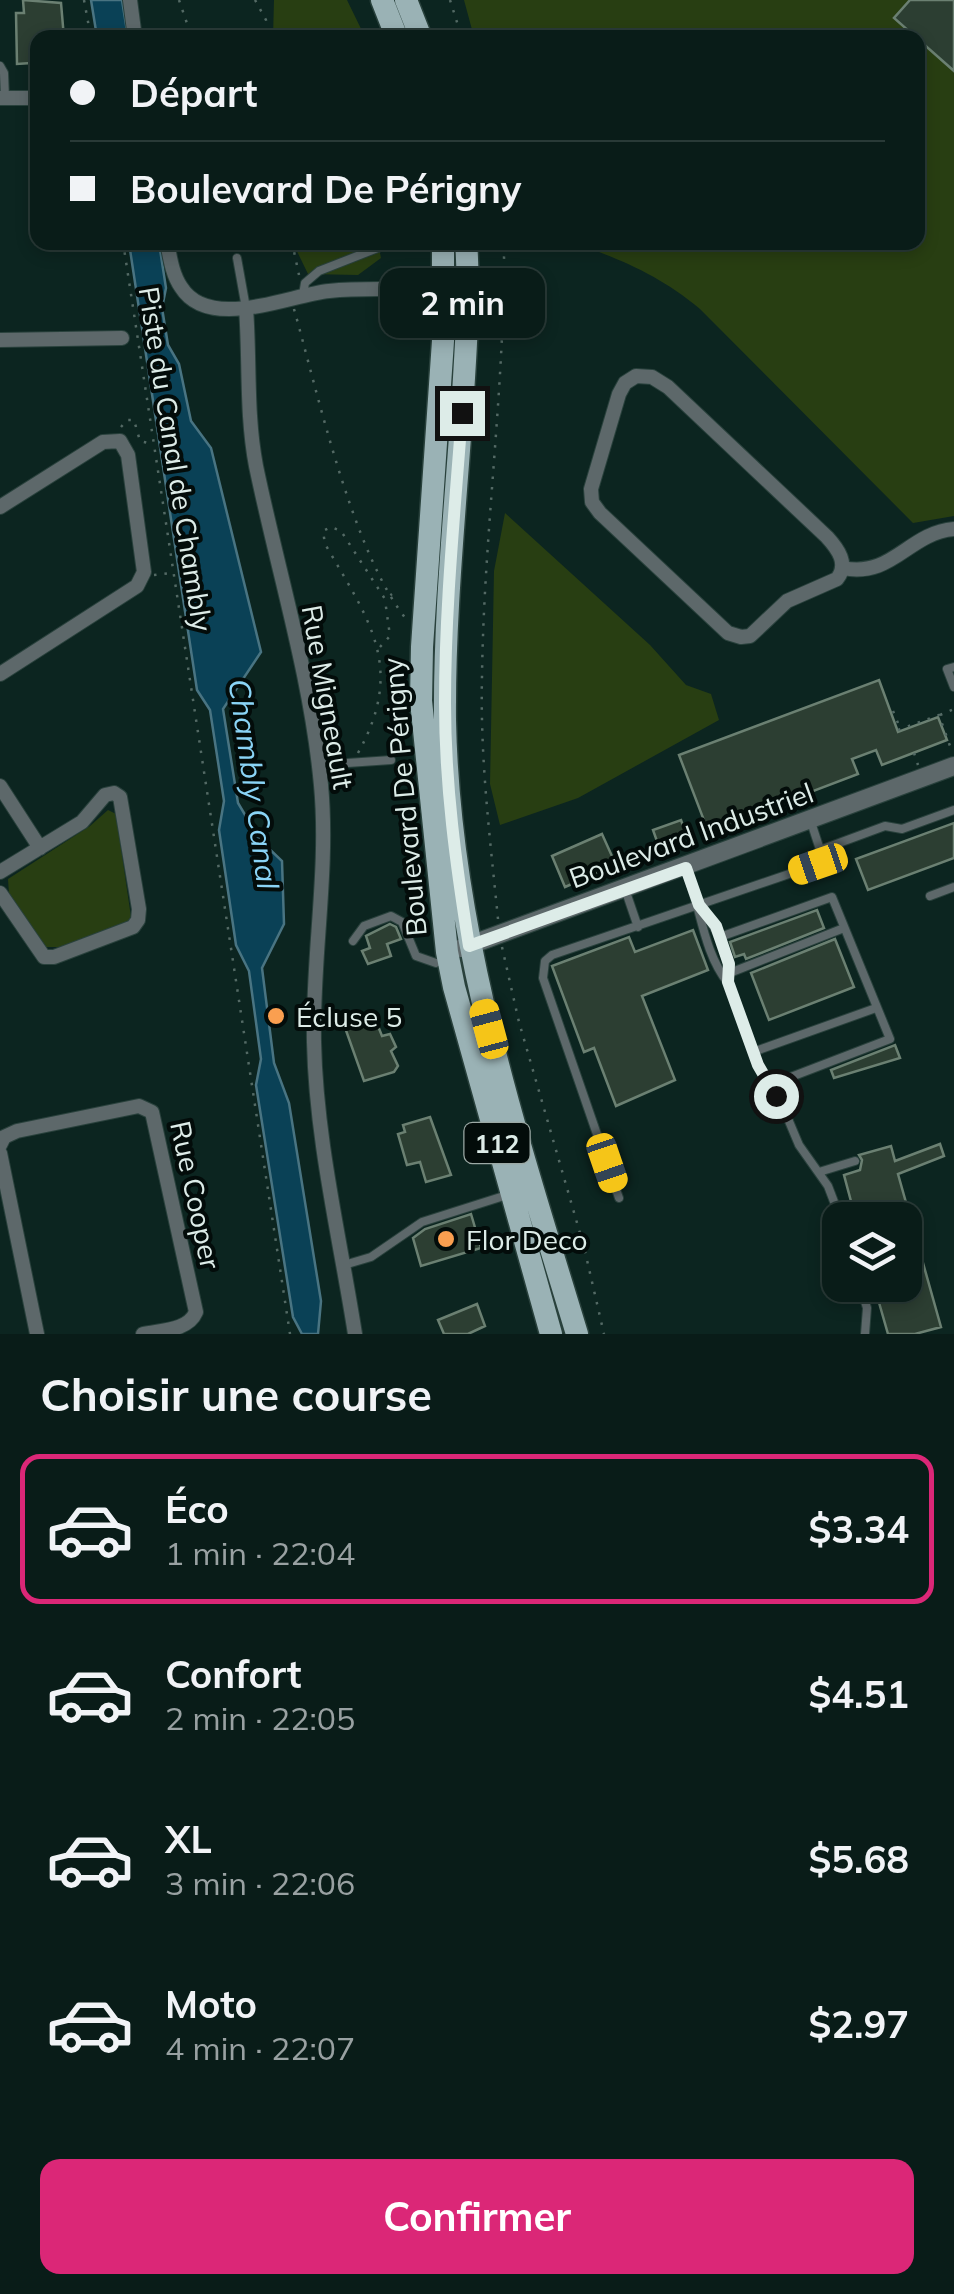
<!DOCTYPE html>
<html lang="fr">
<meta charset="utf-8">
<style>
:root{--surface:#091c18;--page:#172925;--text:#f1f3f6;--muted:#99a1a2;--line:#293a37;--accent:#db2777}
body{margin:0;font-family:Mulish,sans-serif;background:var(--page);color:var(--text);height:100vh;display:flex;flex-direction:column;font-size:38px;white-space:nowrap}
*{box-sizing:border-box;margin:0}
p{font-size:32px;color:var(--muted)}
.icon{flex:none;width:55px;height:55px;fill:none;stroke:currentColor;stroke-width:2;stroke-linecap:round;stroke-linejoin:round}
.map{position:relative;height:1334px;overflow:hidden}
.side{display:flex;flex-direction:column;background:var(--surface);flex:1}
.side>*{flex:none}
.hud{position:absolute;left:30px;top:30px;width:895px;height:220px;border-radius:20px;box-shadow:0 5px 15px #0003,0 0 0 2px var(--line);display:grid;align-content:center;height:220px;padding:0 40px;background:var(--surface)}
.buttons{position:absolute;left:822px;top:1202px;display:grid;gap:20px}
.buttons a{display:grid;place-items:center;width:100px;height:100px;border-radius:20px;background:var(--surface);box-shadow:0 5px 15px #0003,0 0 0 2px var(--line);font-size:50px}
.end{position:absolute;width:45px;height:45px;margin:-22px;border:12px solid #ddece8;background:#111;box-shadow:0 0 0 5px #111}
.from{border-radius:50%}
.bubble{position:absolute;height:70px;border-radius:20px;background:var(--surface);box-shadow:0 5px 15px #0003,0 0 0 2px var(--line);font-size:32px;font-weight:700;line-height:70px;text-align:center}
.car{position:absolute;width:30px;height:60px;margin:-30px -15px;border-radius:12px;box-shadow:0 0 8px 2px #0007;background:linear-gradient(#f5c518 24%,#345 0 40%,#f5c518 0 76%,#345 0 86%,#f5c518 0)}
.hud b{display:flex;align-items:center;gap:35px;height:95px;font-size:38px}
.hud b+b{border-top:2px solid var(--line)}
.hud i{width:25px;height:25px;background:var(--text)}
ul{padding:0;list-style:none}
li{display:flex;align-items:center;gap:30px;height:150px;margin:0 20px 15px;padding:0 20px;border:5px solid transparent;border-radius:20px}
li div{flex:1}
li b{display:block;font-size:38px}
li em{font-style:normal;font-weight:700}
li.selected{border-color:var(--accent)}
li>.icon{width:90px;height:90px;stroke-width:1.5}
h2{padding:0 40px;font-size:45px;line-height:120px}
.action{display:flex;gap:20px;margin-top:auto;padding:20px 40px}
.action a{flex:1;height:115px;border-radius:20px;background:var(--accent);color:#fff;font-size:40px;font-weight:700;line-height:115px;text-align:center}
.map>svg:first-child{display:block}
</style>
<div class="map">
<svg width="954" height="1334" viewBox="0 0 954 1334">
<rect width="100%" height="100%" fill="#0c2520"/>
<path fill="#283e12" d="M274,0H347L365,37H273Z
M464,0H954V516L913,523L700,309C659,275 624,261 575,243L918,242V38L474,37Z
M293,243H378L381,258L358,275L308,274Z
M505,513L650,645L686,685L711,694L719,720L578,798L500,825L490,784L494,571Z
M108,810L116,814L131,917L126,923L62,947H44L9,894L8,879L90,826Z"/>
<path fill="#0a4156" stroke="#497482" stroke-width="2.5" d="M91,0H122L128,37H97Z
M129,243H159L166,288L162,308L168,345L179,364L191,421L211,448L261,652L223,709L238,803L260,840L282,861L284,924L262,968L274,1063L289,1103L321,1301L318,1334H302L293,1317L256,1085L261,1059L249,971L236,945L219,830L224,801L210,710L197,690Z"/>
<path fill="#2c3e32" stroke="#6b8072" stroke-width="2.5" d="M23,0L61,3L64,38H38V54H31V63L17,64L16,13H24Z
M910,0H954V71L894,18Z
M879,680L898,732L938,717L947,740L882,765L876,750L852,759L858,774L708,831L679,755Z
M681,820L687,837L659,847L653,830Z
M954,823V858L868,890L856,859Z
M602,834L616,865L565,887L552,856Z
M817,910L824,928L746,959L744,954L735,957L730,942Z
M390,924L396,927L401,939L387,944L391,956L368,964L362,951L370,948L366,936Z
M693,930L708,970L642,996L675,1080L616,1106L594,1048L584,1052L552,966L629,937L635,952Z
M835,939L854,987L769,1020L751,973Z
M368,1013L374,1016L382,1036L390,1034L396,1047L391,1051L398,1066L394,1072L364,1081L343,1022Z
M895,1045L900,1058L834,1078L831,1070Z
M430,1117L451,1175L426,1182L420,1162L407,1165L398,1134L405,1132L403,1125Z
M940,1144L944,1156L898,1174L941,1327L915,1334H888L874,1285H905V1220H856L844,1175L860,1170L862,1160L859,1155L891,1146L895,1161Z
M471,1214L481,1248L421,1266L413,1238L425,1229Z
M477,1304L485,1326L468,1334H444L438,1320Z"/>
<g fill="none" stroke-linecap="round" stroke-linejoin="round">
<g stroke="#29413c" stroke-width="10">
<path id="service" d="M0,66L4,73L5,98
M237,258L246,308
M303,295L305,283L319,271L393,242
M954,667L947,669L954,687
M318,765L391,760
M820,850L885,826L902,829L954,810
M685,868C701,906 702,950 728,983C730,952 717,929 699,905
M625,889L638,927
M930,896L954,887
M720,937L832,897L890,1039L770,1085
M353,941L364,926L391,916L402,922L416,956L436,963
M727,974L844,928
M728,983L758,1065L783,1107L799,1145L828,1186L841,1220
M753,1052L876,1008
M819,1172L855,1161
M619,1198L543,978L545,961L552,955L824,862L811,822
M344,1265L371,1257L422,1222L507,1195
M860,1285L867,1308L865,1334"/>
</g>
<g stroke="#29413c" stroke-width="16">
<path id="minor" d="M130,0L135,38
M0,98H38
M167,242C170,257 172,274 181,287C209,332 289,295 329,291C368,287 408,290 447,290
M246,308C250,361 246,414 256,466C278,572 311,677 321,785C329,870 312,957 314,1042C316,1140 340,1238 355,1334
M0,340L122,338
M636,376L652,377L668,387L827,537C838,549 849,564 837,579L787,601L750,636L741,637L728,633L600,513L592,502L591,489L619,394L625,383Z
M0,507L103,442L120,441L128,455L144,572L137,586L0,674
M843,568C893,578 908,533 954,529
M0,786L40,848
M0,872L82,822L105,795L114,793L120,797L139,909L138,920L133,927L54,957H44L0,893
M0,1145L4,1137L17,1131L139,1106L152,1112L196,1312C188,1331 161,1330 143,1334
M0,1153L37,1334"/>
</g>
<g stroke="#29413c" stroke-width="20">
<path id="tertiary" d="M462,948L954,766"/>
</g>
<g stroke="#29413c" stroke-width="25">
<path id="primary" d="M382,0L397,38
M406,0L421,38
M443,242V341L422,647L421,701L447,952L454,987L551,1334
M466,242C470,293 466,344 463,394C456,503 444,611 445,720C449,932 516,1133 577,1334"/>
</g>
<path stroke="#546a65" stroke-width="2.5" stroke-dasharray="2.5 8" stroke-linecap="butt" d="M84,0L91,38
M179,0L192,38
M255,0L266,20L270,38
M450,0L462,38
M123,242L290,1334
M292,242L299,275
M484,291H501
M294,309C318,394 353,554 407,620
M121,427L127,420H134L140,441L152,444
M154,575L171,573
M380,647L390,636L385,600
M893,711L900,728
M940,715L954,709
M898,730L939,715L950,746L954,744
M358,753C406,667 369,620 325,544L323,531L331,527L341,531L385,599L392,594
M914,753L918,765
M498,919C490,838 480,759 482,676C484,531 505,388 504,242
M502,947L519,1022L584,1247L604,1334"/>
<use href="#service" stroke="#5d686a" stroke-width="8"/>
<use href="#minor" stroke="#5d686a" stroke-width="14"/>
<use href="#tertiary" stroke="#5d686a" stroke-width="18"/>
<use href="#primary" stroke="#9ab2b5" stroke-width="22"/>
</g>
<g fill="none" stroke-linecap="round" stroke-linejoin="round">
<path stroke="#ddece8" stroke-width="12" d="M462,413C455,509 445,606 445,703C445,785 456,865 469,946L686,868L699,905L716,926L729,964L728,982L758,1065L776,1096"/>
</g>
<g fill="#fa9f50" stroke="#030c0a" stroke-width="4">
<circle cx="276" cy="1016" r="10"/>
<circle cx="446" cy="1239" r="10"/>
</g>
<g text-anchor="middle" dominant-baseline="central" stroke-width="8" stroke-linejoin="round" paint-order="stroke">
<rect fill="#030c0a" stroke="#9ca9a5" stroke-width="2.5" x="464.5" y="1123" width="65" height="40" rx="8"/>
<g font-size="25" font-weight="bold" fill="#ddece8">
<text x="497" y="1143">112</text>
</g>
<g font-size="28" fill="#ddece8" stroke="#030c0a">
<text transform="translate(176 459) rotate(81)">Piste du Canal de Chambly</text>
<text transform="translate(328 697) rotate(80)">Rue Migneault</text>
<text transform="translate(404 797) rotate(-95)">Boulevard De Périgny</text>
<text transform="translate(691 835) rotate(-20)">Boulevard Industriel</text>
<text transform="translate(196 1195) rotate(78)">Rue Cooper</text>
</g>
<g font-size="28" fill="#ddece8" stroke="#030c0a" text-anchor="start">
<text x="296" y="1016">Écluse 5</text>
<text x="466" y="1239">Flor Deco</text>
</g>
<g font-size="30" font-style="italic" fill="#8ad4f6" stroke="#030c0a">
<text transform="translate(254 784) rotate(82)">Chambly Canal</text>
</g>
</g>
</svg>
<div class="buttons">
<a><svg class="icon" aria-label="layers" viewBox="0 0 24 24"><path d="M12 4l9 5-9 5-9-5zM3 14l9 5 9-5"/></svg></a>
</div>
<i class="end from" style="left:776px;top:1096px"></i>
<i class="end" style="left:462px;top:413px"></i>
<div class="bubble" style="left:380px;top:268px;width:165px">2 min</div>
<i class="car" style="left:818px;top:864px;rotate:251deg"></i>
<i class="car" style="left:489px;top:1029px;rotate:345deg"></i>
<i class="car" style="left:607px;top:1163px;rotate:161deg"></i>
<div class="hud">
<b><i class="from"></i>Départ</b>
<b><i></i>Boulevard De Périgny</b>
</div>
</div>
<section class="side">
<h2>Choisir une course</h2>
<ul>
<li class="selected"><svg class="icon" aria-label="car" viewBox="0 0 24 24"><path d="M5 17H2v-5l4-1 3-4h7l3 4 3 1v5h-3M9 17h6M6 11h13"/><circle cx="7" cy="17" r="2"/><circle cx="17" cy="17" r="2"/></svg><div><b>Éco</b><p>1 min · 22:04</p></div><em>$3.34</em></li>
<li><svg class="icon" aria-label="car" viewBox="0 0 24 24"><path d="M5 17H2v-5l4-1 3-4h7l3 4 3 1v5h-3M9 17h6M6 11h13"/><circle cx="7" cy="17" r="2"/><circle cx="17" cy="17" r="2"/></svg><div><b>Confort</b><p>2 min · 22:05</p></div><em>$4.51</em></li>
<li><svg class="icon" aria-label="car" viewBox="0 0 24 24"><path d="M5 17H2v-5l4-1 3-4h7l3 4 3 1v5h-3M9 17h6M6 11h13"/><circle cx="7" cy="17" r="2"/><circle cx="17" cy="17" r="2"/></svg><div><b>XL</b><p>3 min · 22:06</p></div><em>$5.68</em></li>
<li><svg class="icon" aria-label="car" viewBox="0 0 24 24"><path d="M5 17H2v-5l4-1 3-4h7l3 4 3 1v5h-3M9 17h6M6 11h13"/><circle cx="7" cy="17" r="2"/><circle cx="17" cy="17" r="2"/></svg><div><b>Moto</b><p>4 min · 22:07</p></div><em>$2.97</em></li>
</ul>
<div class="action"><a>Confirmer</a></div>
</section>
